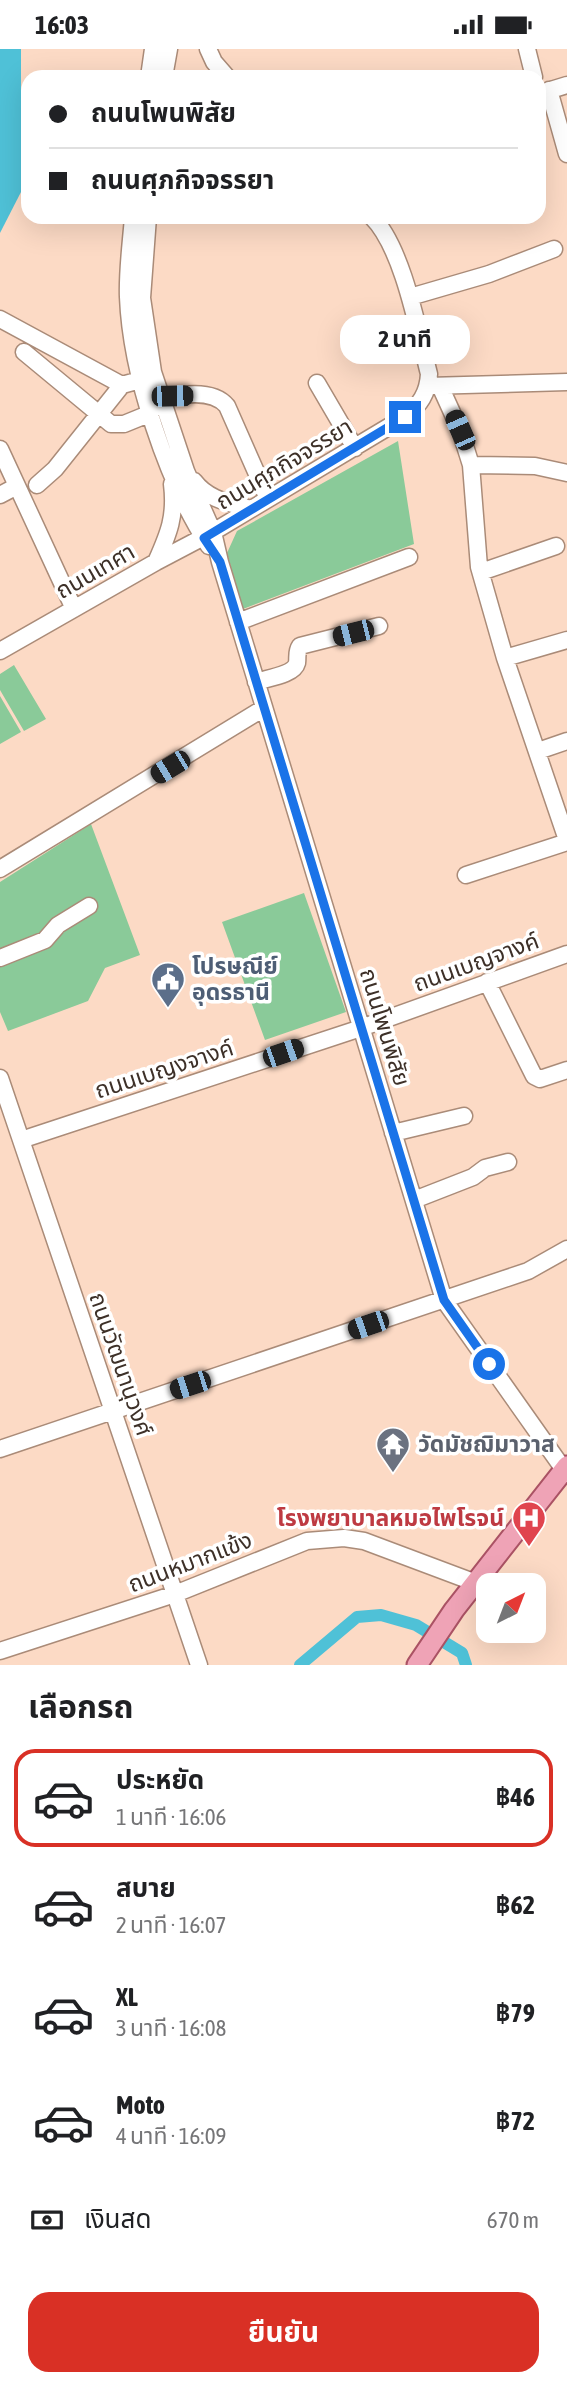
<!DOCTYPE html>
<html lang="th">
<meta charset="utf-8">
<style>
:root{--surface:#fff;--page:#f6f6f6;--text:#202124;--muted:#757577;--line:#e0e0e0;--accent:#d93025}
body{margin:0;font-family:"Asap Condensed","Noto Sans Thai",sans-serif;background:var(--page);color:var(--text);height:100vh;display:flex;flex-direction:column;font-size:26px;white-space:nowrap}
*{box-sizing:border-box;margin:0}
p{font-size:23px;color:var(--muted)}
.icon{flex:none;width:38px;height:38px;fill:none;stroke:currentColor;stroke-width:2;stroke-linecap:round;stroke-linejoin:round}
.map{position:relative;height:1616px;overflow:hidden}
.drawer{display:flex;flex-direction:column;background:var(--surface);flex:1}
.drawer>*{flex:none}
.top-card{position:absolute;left:21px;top:21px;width:525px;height:154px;border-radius:21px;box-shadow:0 7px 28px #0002;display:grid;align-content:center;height:154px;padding:0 28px;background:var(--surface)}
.needle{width:46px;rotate:42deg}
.controls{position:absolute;left:476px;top:1524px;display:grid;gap:14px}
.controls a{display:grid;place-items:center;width:70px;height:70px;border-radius:14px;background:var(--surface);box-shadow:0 7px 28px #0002;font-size:35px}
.end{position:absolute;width:32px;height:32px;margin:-16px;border:9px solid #1a73e8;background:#fff;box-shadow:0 0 0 4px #fff}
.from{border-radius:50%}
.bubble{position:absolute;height:49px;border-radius:21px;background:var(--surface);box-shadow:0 7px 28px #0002;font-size:23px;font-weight:700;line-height:49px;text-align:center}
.car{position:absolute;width:21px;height:42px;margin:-21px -10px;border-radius:9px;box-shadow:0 0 5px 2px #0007;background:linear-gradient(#222 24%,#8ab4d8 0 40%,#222 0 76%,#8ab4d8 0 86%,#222 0)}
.top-card b{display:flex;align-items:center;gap:24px;height:66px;font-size:26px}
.top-card b+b{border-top:2px solid var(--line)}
.top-card i{width:18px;height:18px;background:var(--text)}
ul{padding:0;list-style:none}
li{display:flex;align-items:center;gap:21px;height:98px;margin:0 14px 10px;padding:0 14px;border:4px solid transparent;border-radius:21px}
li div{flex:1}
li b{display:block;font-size:26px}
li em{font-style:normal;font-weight:700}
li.active{border-color:var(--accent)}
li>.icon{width:63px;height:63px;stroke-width:1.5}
h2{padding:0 28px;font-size:32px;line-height:84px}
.pay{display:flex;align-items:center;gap:18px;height:77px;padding:0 28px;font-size:26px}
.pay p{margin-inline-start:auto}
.primary-button{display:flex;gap:14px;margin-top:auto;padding:14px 28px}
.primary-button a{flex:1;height:80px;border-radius:21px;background:var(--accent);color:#fff;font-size:28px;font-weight:700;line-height:80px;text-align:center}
.status{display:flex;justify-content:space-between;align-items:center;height:49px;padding:0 35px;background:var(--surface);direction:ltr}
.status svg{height:19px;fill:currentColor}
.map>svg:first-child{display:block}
</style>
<div class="status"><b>16:03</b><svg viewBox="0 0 49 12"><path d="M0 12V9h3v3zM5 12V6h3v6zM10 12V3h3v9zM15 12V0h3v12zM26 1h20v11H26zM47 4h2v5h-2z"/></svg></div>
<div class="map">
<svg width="567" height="1616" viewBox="0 0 567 1616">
<rect width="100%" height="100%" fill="#fcdac5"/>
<path fill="#8aca99" d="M398,392L414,495L243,560L227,504L237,482Z
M14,616L46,670L24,682L0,641V625Z
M0,647L21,683L0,695Z
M91,775L140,906L105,919L88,952L8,982L0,963V833Z
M304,844L346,963L265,991L222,873Z"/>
<path fill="#4fc1d7" d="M0,0H21V143L0,184Z"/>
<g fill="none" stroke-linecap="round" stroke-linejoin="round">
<path stroke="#4fc1d7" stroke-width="12" d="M300,1616L357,1568L381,1566L416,1576L462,1604L466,1616"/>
<g stroke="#aa8b78" stroke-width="19">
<path id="minor" d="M208,0L214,13L227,28
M527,0L534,28
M149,28L153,0
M164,28L169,0
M549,41L567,105
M541,44L567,36
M133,168C131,194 127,222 128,248C131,325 167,433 209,497
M148,168L142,249L153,323L186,422L213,483L220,513L444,1251L567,1425
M410,248L489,225L554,200
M0,270L122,336L140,331
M24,303L111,375H124L151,364
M317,334L355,399
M428,337L567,333
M440,337L460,381L471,416
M161,350C181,345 213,340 227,357L268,450
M0,400L74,560
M567,424L535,417L471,416L479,518L505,609L567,791
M194,432C208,451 230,454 251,460
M37,436L55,420L122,336
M0,446L17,437
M156,513C169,484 176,467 172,435
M481,523L556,497
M238,573L409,508
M0,602L156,513L213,483L405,368C420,356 428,344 429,325C418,282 403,199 372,168
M505,609L567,591
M256,633C267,629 294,626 297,614C298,607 296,603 300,597L379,577
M538,702L567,692
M0,820L264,659
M466,826L567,793
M0,909L45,891L58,876L89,857
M487,933L534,1027L540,1030L567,1021
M0,1029L199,1616
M393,1084L464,1067
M21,1091L361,979L567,905
M414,1151L473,1128L485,1119L508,1113
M0,1400L528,1222L567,1200
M0,1602L175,1545L307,1492L344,1489L364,1492L476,1534"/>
</g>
<g stroke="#aa5264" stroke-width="23">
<path id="major" d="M417,1616L454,1561L567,1417"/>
</g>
<use href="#minor" stroke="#fff" stroke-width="16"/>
<use href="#major" stroke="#efa3b6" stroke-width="19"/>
</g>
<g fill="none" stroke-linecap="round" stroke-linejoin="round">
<path stroke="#1a73e8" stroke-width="9" d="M405,368L204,489L220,513L444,1251L489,1315"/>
</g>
<defs>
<g id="civic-pin" transform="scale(1.75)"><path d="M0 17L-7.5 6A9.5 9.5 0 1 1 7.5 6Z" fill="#5c6f8a" stroke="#fff"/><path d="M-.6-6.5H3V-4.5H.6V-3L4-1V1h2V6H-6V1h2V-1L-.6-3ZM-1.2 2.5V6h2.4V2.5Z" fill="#fff"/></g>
<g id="temple-pin" transform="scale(1.75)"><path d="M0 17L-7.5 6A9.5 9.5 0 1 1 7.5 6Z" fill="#6b7280" stroke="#fff"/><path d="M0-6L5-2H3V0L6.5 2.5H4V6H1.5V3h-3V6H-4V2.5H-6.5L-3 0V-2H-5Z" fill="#fff"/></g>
<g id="hospital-pin" transform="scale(1.75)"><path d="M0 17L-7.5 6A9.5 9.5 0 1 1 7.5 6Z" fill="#e0444e" stroke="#fff"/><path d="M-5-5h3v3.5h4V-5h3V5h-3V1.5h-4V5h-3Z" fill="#fff"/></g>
</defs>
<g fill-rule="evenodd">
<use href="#civic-pin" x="168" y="930"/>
<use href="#temple-pin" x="393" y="1395"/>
<use href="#hospital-pin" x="529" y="1469"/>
</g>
<g text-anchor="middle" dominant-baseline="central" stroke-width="7" stroke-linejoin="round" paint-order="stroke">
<g font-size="23" fill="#3d3028" stroke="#fff">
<text transform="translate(284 415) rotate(-31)">ถนนศุภกิจจรรยา</text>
<text transform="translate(95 522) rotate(-30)">ถนนเทศา</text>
<text transform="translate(476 913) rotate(-20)">ถนนเบญจางค์</text>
<text transform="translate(385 978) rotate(73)">ถนนโพนพิสัย</text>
<text transform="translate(164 1020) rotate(-18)">ถนนเบญงจางค์</text>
<text transform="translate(121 1315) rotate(71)">ถนนวัฒนานุวงศ์</text>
<text transform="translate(190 1513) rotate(-21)">ถนนหมากแข้ง</text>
</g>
<g font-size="23" font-weight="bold" fill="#4e5e75" stroke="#fff" text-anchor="start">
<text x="192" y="917">โปรษณีย์<tspan x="192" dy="26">อุดรธานี</tspan></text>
</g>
<g font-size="23" font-weight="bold" fill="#5b616d" stroke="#fff" text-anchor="start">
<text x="418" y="1395">วัดมัชฌิมาวาส</text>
</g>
<g font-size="23" font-weight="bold" fill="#be3a42" stroke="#fff" text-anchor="end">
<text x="504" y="1469">โรงพยาบาลหมอไพโรจน์</text>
</g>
</g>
</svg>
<div class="controls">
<a><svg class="needle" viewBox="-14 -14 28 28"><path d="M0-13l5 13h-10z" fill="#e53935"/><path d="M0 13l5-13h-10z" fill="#757577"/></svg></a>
</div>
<i class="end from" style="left:489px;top:1315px"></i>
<i class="end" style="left:405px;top:368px"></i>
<div class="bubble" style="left:340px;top:266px;width:130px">2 นาที</div>
<i class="car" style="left:172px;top:347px;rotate:89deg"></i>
<i class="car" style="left:460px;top:381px;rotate:336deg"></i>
<i class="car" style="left:353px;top:584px;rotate:256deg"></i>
<i class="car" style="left:170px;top:718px;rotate:239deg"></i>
<i class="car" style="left:283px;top:1004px;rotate:71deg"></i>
<i class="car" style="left:368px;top:1276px;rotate:251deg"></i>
<i class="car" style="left:190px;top:1336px;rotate:252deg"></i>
<div class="top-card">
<b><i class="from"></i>ถนนโพนพิสัย</b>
<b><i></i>ถนนศุภกิจจรรยา</b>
</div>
</div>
<section class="drawer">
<h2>เลือกรถ</h2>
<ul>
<li class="active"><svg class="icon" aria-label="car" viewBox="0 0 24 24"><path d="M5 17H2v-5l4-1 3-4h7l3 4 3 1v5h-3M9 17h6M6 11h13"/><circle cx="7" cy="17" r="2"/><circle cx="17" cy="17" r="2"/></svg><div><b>ประหยัด</b><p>1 นาที · 16:06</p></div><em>฿46</em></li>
<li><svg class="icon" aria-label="car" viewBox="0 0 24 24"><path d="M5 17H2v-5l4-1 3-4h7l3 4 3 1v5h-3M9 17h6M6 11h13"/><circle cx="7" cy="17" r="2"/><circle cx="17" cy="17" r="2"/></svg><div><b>สบาย</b><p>2 นาที · 16:07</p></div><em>฿62</em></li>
<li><svg class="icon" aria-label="car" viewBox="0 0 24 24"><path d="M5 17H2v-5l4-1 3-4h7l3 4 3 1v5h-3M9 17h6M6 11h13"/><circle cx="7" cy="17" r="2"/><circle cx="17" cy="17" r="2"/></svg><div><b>XL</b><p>3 นาที · 16:08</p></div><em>฿79</em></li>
<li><svg class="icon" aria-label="car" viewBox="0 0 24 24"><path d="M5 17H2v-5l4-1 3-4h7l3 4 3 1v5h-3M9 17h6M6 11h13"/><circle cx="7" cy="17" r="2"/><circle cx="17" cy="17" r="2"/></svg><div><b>Moto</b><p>4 นาที · 16:09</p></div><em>฿72</em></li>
</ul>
<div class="pay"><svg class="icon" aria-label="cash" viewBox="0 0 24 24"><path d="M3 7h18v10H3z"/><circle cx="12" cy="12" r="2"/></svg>เงินสด<p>670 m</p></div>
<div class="primary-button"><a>ยืนยัน</a></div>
</section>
